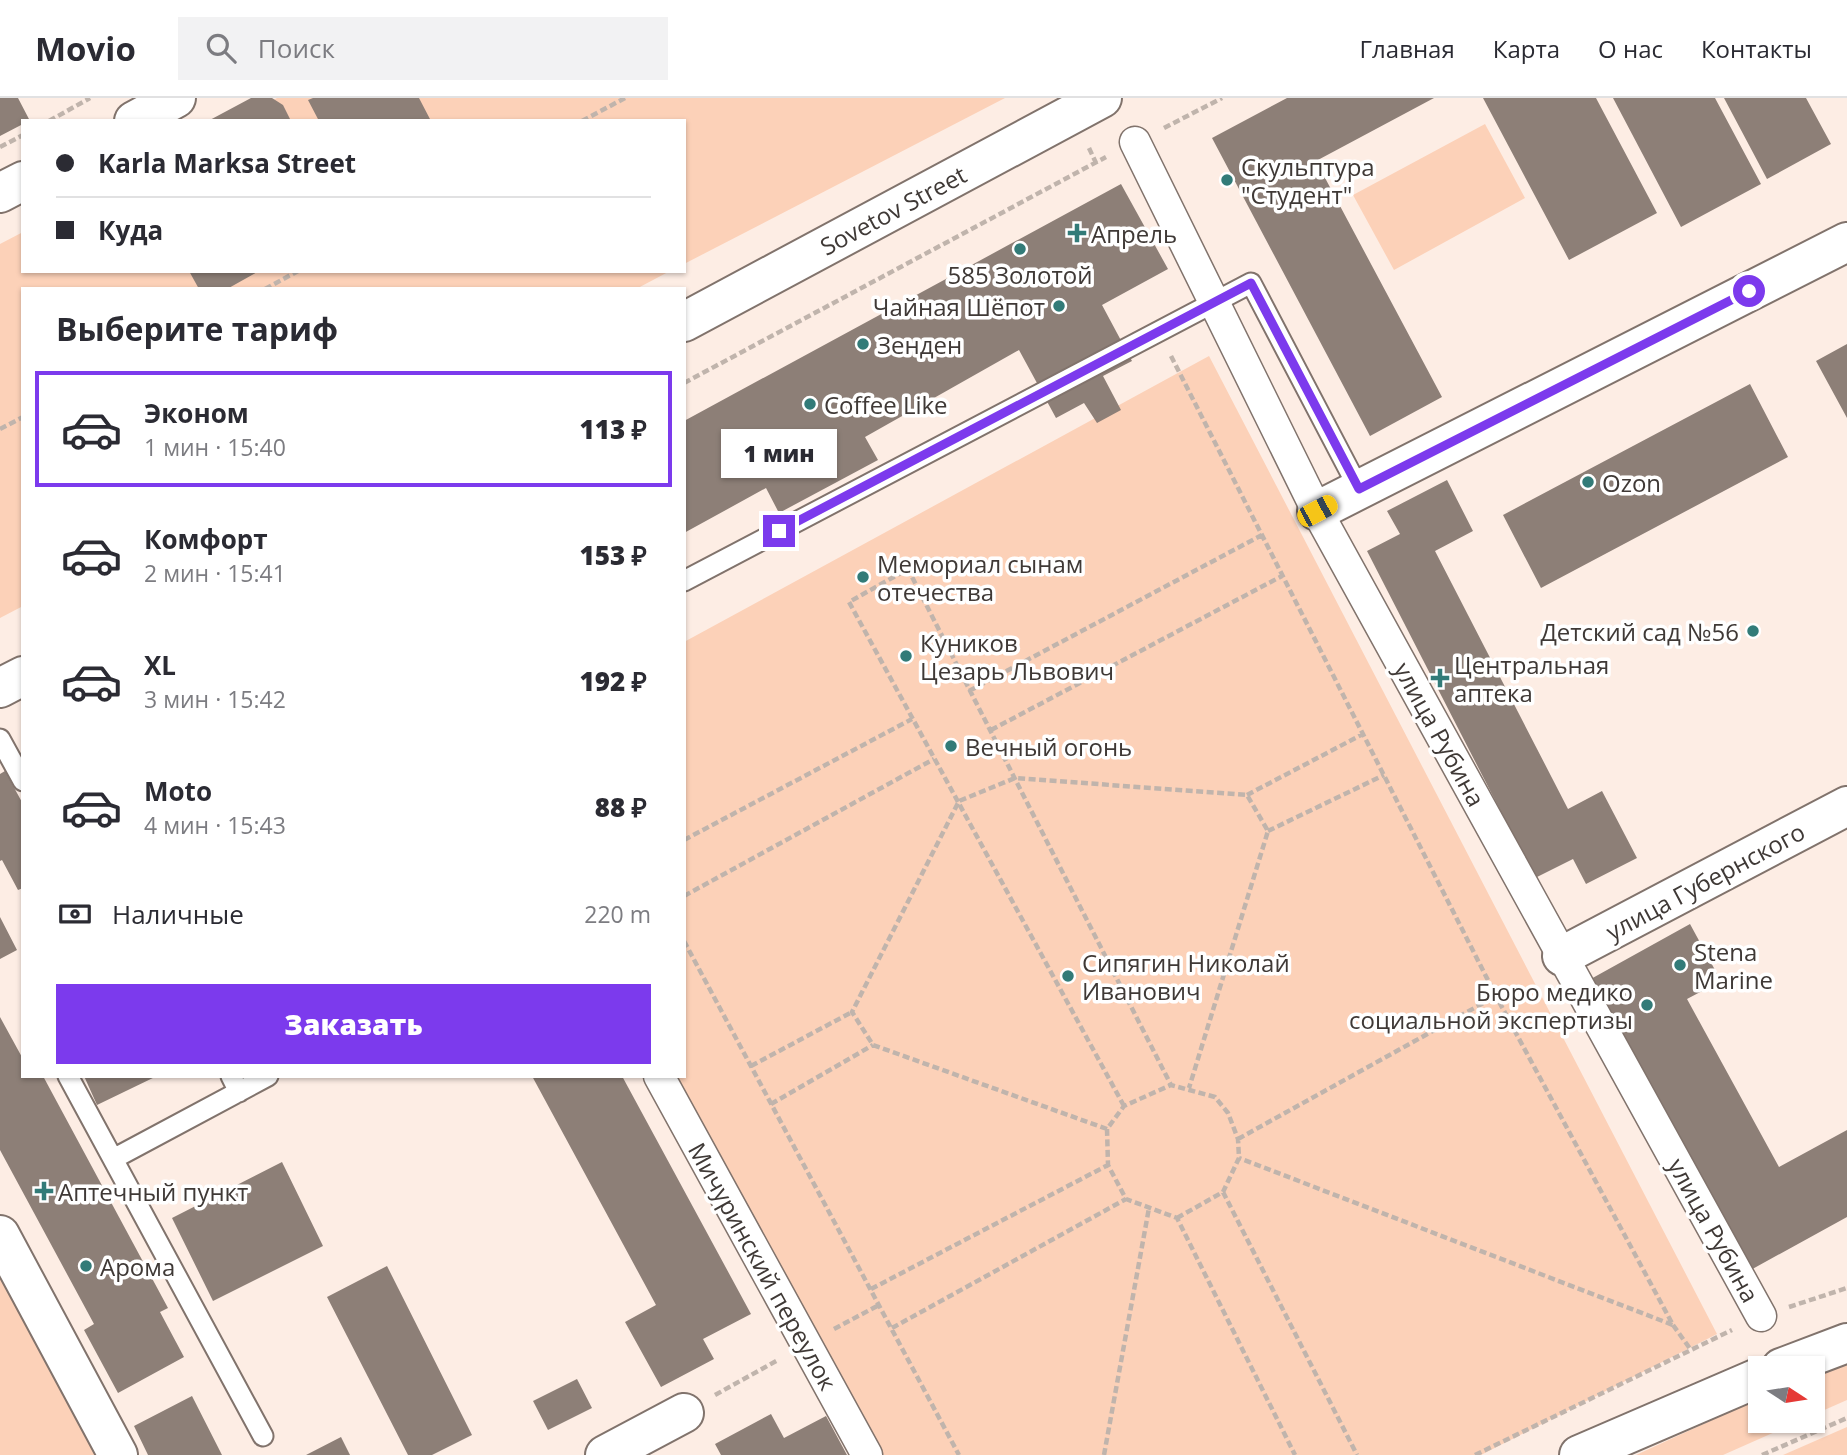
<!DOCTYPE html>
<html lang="ru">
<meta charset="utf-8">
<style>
:root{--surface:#fff;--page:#f2f2f3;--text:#2b2b33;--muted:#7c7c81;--line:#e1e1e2;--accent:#7c3aed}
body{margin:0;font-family:"Open Sans",sans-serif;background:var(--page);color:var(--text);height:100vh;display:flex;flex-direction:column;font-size:26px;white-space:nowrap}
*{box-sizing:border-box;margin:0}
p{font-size:23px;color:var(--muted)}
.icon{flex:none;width:38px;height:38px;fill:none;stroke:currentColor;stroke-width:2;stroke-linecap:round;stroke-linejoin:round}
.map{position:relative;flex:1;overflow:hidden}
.details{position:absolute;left:21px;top:189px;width:665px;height:791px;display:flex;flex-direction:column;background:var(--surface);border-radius:0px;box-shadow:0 2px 5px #0004}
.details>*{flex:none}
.guide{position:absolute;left:21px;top:21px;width:665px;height:154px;border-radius:0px;box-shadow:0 2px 5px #0004;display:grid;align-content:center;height:154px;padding:0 35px;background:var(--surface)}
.needle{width:46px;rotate:102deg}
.buttons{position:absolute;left:1748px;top:1258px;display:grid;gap:14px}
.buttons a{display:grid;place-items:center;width:77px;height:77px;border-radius:0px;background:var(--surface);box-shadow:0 2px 5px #0004;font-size:35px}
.end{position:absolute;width:32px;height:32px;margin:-16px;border:9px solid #7c3aed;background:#fff;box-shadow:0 0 0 4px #fff}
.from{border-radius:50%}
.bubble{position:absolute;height:49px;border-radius:0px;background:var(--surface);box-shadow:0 2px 5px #0004;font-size:23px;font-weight:800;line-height:49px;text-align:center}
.car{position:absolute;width:21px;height:42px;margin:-21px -10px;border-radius:9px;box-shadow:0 0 5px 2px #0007;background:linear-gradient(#f5c518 24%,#345 0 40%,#f5c518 0 76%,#345 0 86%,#f5c518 0)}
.guide b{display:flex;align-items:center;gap:24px;height:66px;font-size:26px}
.guide b+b{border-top:2px solid var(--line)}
.guide i{width:18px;height:18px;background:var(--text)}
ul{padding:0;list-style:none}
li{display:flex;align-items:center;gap:21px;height:116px;margin:0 14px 10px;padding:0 21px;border:4px solid transparent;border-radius:0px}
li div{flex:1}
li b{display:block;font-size:26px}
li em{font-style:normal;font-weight:800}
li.selected{border-color:var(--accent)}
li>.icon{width:63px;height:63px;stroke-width:1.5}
h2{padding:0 35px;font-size:32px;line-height:84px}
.pay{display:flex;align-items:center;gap:18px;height:77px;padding:0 35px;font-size:26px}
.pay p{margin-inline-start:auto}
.cta{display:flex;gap:14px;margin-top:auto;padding:14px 35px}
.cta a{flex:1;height:80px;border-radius:0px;background:var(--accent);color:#fff;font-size:28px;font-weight:800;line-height:80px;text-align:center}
header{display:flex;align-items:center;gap:42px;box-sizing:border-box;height:98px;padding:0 35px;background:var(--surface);border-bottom:2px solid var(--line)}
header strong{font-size:33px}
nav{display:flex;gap:38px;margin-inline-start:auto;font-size:24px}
.search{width:490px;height:63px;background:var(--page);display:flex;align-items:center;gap:18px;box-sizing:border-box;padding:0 24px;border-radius:0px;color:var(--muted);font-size:26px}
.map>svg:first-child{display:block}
</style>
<header>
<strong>Movio</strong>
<div class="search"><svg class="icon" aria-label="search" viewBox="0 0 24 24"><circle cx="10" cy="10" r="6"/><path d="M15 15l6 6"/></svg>Поиск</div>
<nav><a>Главная</a><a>Карта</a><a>О нас</a><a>Контакты</a></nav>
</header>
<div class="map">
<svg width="1847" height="1357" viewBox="0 0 1847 1357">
<rect width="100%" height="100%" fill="#fdede4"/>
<path fill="#fcd1b8" d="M277,0H1005L684,166V23H234Z
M1485,26L1525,100L1394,172L1353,97Z
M23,134V173H670L636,191H23V508L0,520V146Z
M1209,258L1717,1236L1481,1357H880L674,978H684V544Z
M0,1153L108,1357H0Z
M1847,1261V1302L1813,1317V1276Z
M1760,1300V1323H1800L1723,1357H1636Z
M1847,1329V1357H1783Z"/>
<path fill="#8d7f77" d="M0,0H18L30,23H23V26L0,38Z
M251,0H272L283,7L291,23H208Z
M313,0H419L431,23H319L308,2Z
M1287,0H1434L1316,63L1442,299L1370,338L1212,40Z
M1483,0H1596L1657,115L1569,162Z
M1613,0H1715L1761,86L1681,129Z
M1724,0H1806L1831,46L1767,81Z
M1121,86L1168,171L1102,207L1132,263L1103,278L1121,312L1097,325L1084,305L1056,320L1019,252L865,339L878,362L779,415L766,390L684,435V323Z
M189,173H259L227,191H199Z
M1847,246V320L1816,263Z
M1750,286L1788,359L1541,490L1503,417Z
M1447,382L1473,433L1435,453L1568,711L1602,693L1637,760L1586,786L1573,761L1535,780L1367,453L1400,436L1387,413Z
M5,673L23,706V790L18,792L2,762L0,763V676Z
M0,819L17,852L0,861Z
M1690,826L1721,883L1687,901L1779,1069L1847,1032V1119L1747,1174L1589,882Z
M0,919L23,961V978H43L168,1210L160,1214L184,1259L118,1295L84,1232L94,1226L0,1052Z
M84,978H157L97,1007Z
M532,978H622L751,1216L703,1241L714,1261L661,1289L625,1224L656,1207Z
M282,1064L323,1148L213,1203L172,1120Z
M387,1168L472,1337L432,1357H408L327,1199Z
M577,1281L592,1310L548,1332L533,1303Z
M192,1298L222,1357H148L134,1328Z
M771,1316L784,1340L826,1318L847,1357H721L715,1346Z
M341,1339L350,1357H306Z"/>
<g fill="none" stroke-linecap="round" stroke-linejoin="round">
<g stroke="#81736c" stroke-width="23">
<path id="service" d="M684,483L1251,185L1359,391
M0,641L23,683
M68,978L263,1338
M231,978L239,994
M113,1061L268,978"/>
</g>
<g stroke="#81736c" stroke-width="33">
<path id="pedestrian" d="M1135,44L1317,413L1761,1218
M659,978L867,1357"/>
</g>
<g stroke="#81736c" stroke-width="42">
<path id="minor" d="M1317,413L1847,144
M1562,858L1847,708
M0,1137L118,1357
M605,1357L684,1315"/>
</g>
<g stroke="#81736c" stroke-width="42">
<path id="tertiary" d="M134,23L176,0
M0,95L23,83
M684,224L1102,0
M0,590L23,578
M1781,1270L1847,1245
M1579,1357L1760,1279"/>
</g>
<path stroke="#c0b4ac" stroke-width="4.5" stroke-dasharray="7 3.5" stroke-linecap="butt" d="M49,23L90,0
M582,23L625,0
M1164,30L1222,0
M0,49L23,37
M1089,50L1096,65
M265,191L298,173
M1171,258L1496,898L1673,1227L1239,1060
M684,285L1106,59
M0,331L23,319
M969,593L1262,437
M991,632L1282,478
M1247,697L1363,636
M1268,733L1384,677
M684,742L912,621
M684,798L934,661
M684,843L959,1357
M751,968L852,914
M771,1006L873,947
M1124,1008L849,504L908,471L1171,987
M1107,1031L873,947L852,914L959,703L1015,680L1247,697L1268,733L1189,990
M1238,1041L1496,898
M1223,1094L1357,1357
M1177,1120L1223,1094L1239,1060L1238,1041L1228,1015L1215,999L1171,987L1124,1008L1107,1031L1108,1067L1126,1101L1177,1120L1295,1357
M871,1191L1108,1067
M1789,1209L1847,1190
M1673,1227L1691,1252
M892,1230L1126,1101
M834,1231L879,1207
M715,1297L778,1262
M1104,1357L1149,1110
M1475,1357L1732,1232
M1762,1357L1847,1320"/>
<use href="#service" stroke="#fff" stroke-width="19"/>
<use href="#pedestrian" stroke="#fff" stroke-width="30"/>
<use href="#minor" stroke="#fff" stroke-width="38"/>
<use href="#tertiary" stroke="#fff" stroke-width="38"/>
</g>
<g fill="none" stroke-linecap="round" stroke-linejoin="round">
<path stroke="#7c3aed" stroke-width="9" d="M779,433L1251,185L1359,391L1749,193"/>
</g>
<g fill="#327b78" stroke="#fff" stroke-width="2.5">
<circle cx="1227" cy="82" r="7"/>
<path d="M1073.5 124.5h7v7h7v7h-7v7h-7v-7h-7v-7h7z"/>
<circle cx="1020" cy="151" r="7"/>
<circle cx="1059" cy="208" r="7"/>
<circle cx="863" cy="246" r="7"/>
<circle cx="810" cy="306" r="7"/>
<circle cx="1588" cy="384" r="7"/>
<circle cx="863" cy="479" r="7"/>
<circle cx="1753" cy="533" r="7"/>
<circle cx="906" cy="558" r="7"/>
<path d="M1436.5 569.5h7v7h7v7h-7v7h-7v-7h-7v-7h7z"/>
<circle cx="951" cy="648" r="7"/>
<circle cx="1680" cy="867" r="7"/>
<circle cx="1068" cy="878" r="7"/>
<circle cx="1647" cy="907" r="7"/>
<path d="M40.5 1082.5h7v7h7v7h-7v7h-7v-7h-7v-7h7z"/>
<circle cx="86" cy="1168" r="7"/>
</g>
<g text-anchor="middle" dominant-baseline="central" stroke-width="7" stroke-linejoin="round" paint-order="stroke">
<g font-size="24" fill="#3f3936" stroke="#fff" text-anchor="start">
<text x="1241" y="68">Скульптура<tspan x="1241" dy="28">"Студент"</tspan></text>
<text x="1091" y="135">Апрель</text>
<text x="1020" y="176" text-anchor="middle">585 Золотой</text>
<text x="1045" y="208" text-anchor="end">Чайная Шёпот</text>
<text x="877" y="246">Зенден</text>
<text x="824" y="306">Coffee Like</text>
<text x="1602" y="384">Ozon</text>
<text x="877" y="465">Мемориал сынам<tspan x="877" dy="28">отечества</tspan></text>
<text x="1739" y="533" text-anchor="end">Детский сад №56</text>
<text x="920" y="544">Куников<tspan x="920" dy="28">Цезарь Львович</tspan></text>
<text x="1454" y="566">Центральная<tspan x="1454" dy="28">аптека</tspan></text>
<text x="965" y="648">Вечный огонь</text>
<text x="1694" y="853">Stena<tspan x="1694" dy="28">Marine</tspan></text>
<text x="1082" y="864">Сипягин Николай<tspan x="1082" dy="28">Иванович</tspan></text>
<text x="1633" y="893" text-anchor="end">Бюро медико<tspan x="1633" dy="28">социальной экспертизы</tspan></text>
<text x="58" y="1093">Аптечный пункт</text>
<text x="100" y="1168">Арома</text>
</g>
<g font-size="24" fill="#3f3936" stroke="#fff">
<text transform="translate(893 112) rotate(-28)">Sovetov Street</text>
<text transform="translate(1440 636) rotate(61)">улица Рубина</text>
<text transform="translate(1705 783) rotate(-28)">улица Губернского</text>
<text transform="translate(1714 1132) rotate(61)">улица Рубина</text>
<text transform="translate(763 1168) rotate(61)">Мичуринский переулок</text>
</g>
</g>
</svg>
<div class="buttons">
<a><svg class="needle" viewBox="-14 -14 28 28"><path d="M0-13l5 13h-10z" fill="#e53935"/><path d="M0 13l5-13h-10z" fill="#7c7c81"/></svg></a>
</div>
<i class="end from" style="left:1749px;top:193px"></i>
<i class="end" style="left:779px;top:433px"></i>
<div class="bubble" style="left:721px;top:331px;width:116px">1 мин</div>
<i class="car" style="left:1317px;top:413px;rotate:62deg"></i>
<div class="guide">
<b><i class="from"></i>Karla Marksa Street</b>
<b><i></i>Куда</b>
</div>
<section class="details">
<h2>Выберите тариф</h2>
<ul>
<li class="selected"><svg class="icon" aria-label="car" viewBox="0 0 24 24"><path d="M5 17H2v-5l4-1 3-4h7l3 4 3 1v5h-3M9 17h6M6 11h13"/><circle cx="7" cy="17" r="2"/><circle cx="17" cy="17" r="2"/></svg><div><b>Эконом</b><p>1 мин · 15:40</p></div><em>113 ₽</em></li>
<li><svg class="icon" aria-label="car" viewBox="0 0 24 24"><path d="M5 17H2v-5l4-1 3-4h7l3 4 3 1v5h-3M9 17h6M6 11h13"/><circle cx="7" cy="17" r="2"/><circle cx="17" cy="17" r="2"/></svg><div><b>Комфорт</b><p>2 мин · 15:41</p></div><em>153 ₽</em></li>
<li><svg class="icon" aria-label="car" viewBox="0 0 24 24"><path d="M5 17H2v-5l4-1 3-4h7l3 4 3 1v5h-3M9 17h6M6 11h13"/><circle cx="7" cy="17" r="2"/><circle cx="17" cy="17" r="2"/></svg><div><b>XL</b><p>3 мин · 15:42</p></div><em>192 ₽</em></li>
<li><svg class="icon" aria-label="car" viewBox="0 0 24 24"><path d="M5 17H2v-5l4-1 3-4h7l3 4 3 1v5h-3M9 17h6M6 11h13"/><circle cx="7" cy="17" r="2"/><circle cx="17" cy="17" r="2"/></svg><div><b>Moto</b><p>4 мин · 15:43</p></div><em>88 ₽</em></li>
</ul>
<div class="pay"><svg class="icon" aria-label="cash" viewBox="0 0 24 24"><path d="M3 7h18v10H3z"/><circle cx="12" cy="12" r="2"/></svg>Наличные<p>220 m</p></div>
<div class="cta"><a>Заказать</a></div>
</section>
</div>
